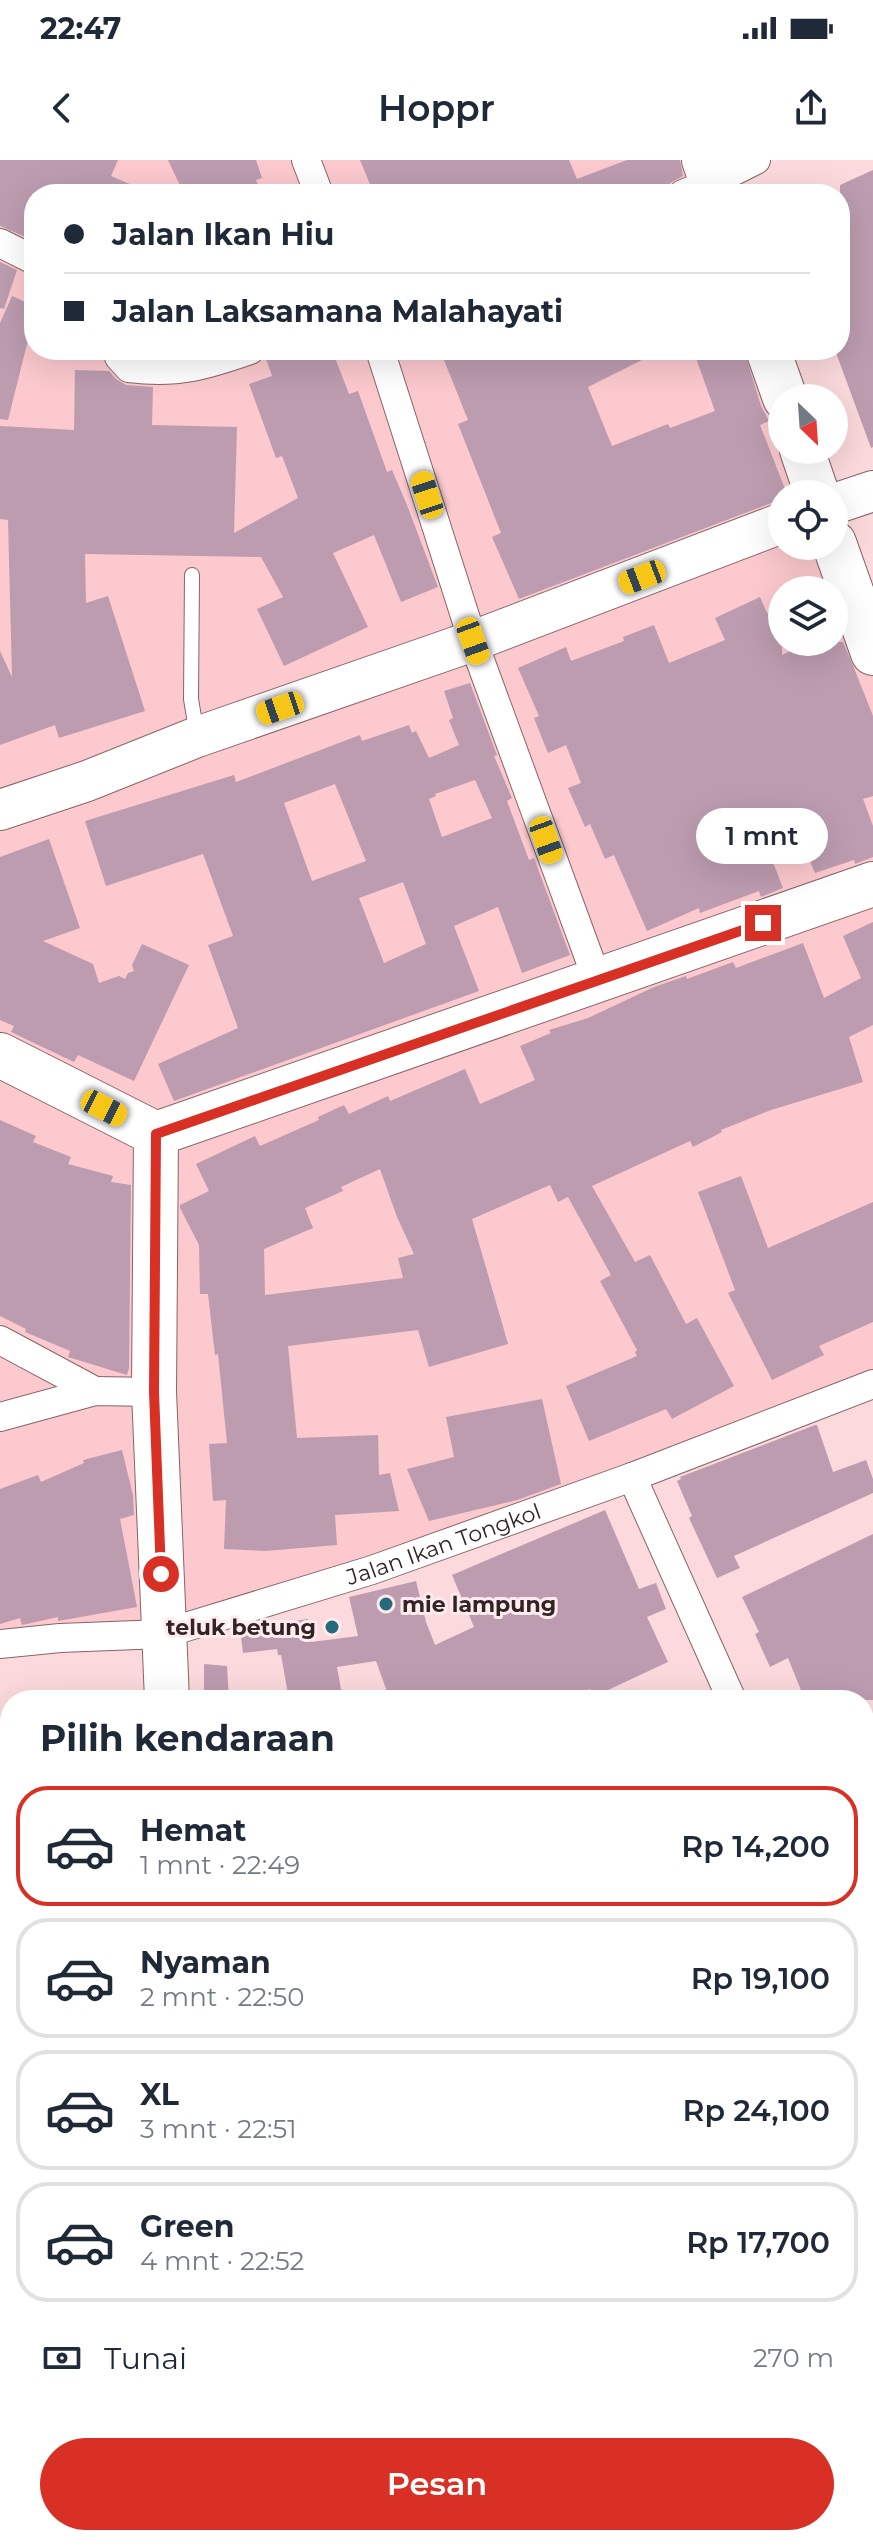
<!DOCTYPE html>
<html lang="id">
<meta charset="utf-8">
<style>
:root{--surface:#fff;--page:#f6f6f7;--text:#1f2937;--muted:#747a83;--line:#e0e1e3;--accent:#d93025}
body{margin:0;font-family:Montserrat,sans-serif;background:var(--page);color:var(--text);height:100vh;display:flex;flex-direction:column;font-size:30px;white-space:nowrap}
*{box-sizing:border-box;margin:0}
p{font-size:26px;color:var(--muted)}
.icon{flex:none;width:44px;height:44px;fill:none;stroke:currentColor;stroke-width:2;stroke-linecap:round;stroke-linejoin:round}
.map{position:relative;flex:1;overflow:hidden}
.drawer{position:absolute;left:0px;top:1530px;width:874px;height:856px;display:flex;flex-direction:column;background:var(--surface);border-radius:32px 32px 0 0;box-shadow:0 8px 32px #0002}
.drawer>*{flex:none}
.banner{position:absolute;left:24px;top:24px;width:826px;height:176px;border-radius:32px;box-shadow:0 8px 32px #0002;display:grid;align-content:center;height:176px;padding:0 40px;background:var(--surface)}
.needle{width:52px;rotate:155deg}
.controls{position:absolute;left:768px;top:224px;display:grid;gap:16px}
.controls a{display:grid;place-items:center;width:80px;height:80px;border-radius:50%;background:var(--surface);box-shadow:0 8px 32px #0002;font-size:40px}
.end{position:absolute;width:36px;height:36px;margin:-18px;border:10px solid #d93025;background:#fff;box-shadow:0 0 0 4px #fff}
.from{border-radius:50%}
.bubble{position:absolute;height:56px;border-radius:28px;background:var(--surface);box-shadow:0 8px 32px #0002;font-size:26px;font-weight:600;line-height:56px;text-align:center}
.car{position:absolute;width:24px;height:48px;margin:-24px -12px;border-radius:10px;box-shadow:0 0 6px 2px #0007;background:linear-gradient(#f5c518 24%,#345 0 40%,#f5c518 0 76%,#345 0 86%,#f5c518 0)}
.banner b{display:flex;align-items:center;gap:28px;height:76px;font-size:30px}
.banner b+b{border-top:2px solid var(--line)}
.banner i{width:20px;height:20px;background:var(--text)}
ul{padding:0;list-style:none}
li{display:flex;align-items:center;gap:24px;height:120px;margin:0 16px 12px;padding:0 24px;border:4px solid var(--line);border-radius:32px}
li div{flex:1}
li b{display:block;font-size:30px}
li em{font-style:normal;font-weight:600}
li.active{border-color:var(--accent)}
li>.icon{width:72px;height:72px;stroke-width:1.5}
h2{padding:0 40px;font-size:36px;line-height:96px}
.pay{display:flex;align-items:center;gap:20px;height:88px;padding:0 40px;font-size:30px}
.pay p{margin-inline-start:auto}
.action{display:flex;gap:16px;margin-top:auto;padding:16px 40px}
.action a{flex:1;height:92px;border-radius:48px;background:var(--accent);color:#fff;font-size:32px;font-weight:600;line-height:92px;text-align:center}
.status{display:flex;justify-content:space-between;align-items:center;height:56px;padding:0 40px;background:var(--surface);direction:ltr}
.status svg{height:22px;fill:currentColor}
header{display:flex;justify-content:space-between;align-items:center;height:104px;padding:0 40px;background:var(--surface);font-size:36px;font-weight:600}
.map>svg:first-child{display:block}
</style>
<div class="status"><b>22:47</b><svg viewBox="0 0 49 12"><path d="M0 12V9h3v3zM5 12V6h3v6zM10 12V3h3v9zM15 12V0h3v12zM26 1h20v11H26zM47 4h2v5h-2z"/></svg></div>
<header><svg class="icon" aria-label="back" viewBox="0 0 24 24"><path d="M15 5l-7 7 7 7"/></svg>Hoppr<svg class="icon" aria-label="share" viewBox="0 0 24 24"><path d="M12 15V3M7 8l5-5 5 5M5 13v7h14v-7"/></svg></header>
<div class="map">
<svg width="873" height="2386" viewBox="0 0 873 2386">
<rect width="100%" height="100%" fill="#fbd9dc"/>
<path fill="#fbc9ce" fill-rule="evenodd" d="M0,0H707L719,34H34V190H774L782,238V290L825,334H782V386H834L873,469V1240L632,1317L174,1471L0,1484ZM782,430H834V482H782Z"/>
<path fill="#bd9cb0" fill-rule="evenodd" d="M0,0H118L111,16L153,34H34V59L28,78L0,66Z
M168,0H256L262,18L256,20L262,34H184Z
M360,0H569L577,19L627,0H680L683,16L670,23L666,34H374Z
M873,10V287L871,288L835,190H840V25Z
M0,102L17,110L4,149L0,148Z
M12,136L34,146V167L27,184L8,260L0,259V163Z
M267,190H332L349,234L358,231L387,312L392,310L407,345L438,427L401,442L374,375L333,393L368,467L284,506L257,449L283,437L261,397L85,394L86,443L108,436L145,551L59,578L55,565L0,585V491L12,517L8,360L0,359V266L74,270L75,210L109,211L116,219L126,225L153,227L152,265L237,267L234,373L298,338L282,296L276,298L249,224L272,216L265,196Z
M440,190H662L588,227L612,286L668,264L670,268L715,251L693,190H744L761,246L769,261L760,265L787,334H782V341L774,342L519,439L492,377L501,373L458,264L468,260Z
M760,437L767,453L782,447V495L810,482H843L854,508L873,556V636L863,639L873,666V697L855,704L854,700L815,713L790,654L759,666L783,728L761,737L759,731L700,753L699,748L647,771L614,695L605,699L590,664L585,667L568,628L581,623L566,585L548,593L534,558L539,556L518,508L566,487L571,501L624,481L623,477L654,465L669,503L725,480L715,458Z
M470,523L497,595L494,596L512,638L507,641L529,700L534,698L570,795L522,813L498,747L454,766L479,831L174,941L158,904L238,868L208,785L233,776L203,694L106,726L85,661L234,615L236,622L360,575L362,581L409,565L412,573L416,571L429,598L459,585L449,560L453,558L444,531ZM475,620L492,658L442,677L429,639L436,636L435,634ZM335,624L366,701L312,721L284,643ZM403,722L426,784L384,803L359,738Z
M49,679L80,768L43,781L93,804L99,823L119,816L125,819L128,813L134,811L132,805L142,784L189,805L134,921L78,895L74,902L11,872L14,866L0,860V697Z
M873,762V865L849,877L863,922L771,950L721,970L722,972L693,987L690,981L592,1026L635,1102L650,1095L686,1164L697,1158L734,1226L672,1259L666,1249L589,1281L566,1226L637,1196L635,1192L637,1190L600,1121L611,1115L568,1037L558,1042L550,1025L472,1059L508,1184L429,1207L418,1170L288,1186L297,1278L378,1275L379,1315L390,1313L399,1351L335,1355L337,1385L265,1391L224,1389L226,1340L213,1341L209,1284L227,1283L218,1194L215,1195L208,1134H200L199,1085L180,1048V1045L209,1031L196,1004L255,976L260,986L319,960L318,957L344,945L349,954L388,936L390,941L465,909L480,944L535,920L520,886L551,873L549,870L588,858L654,827L686,816L687,819L733,802L736,808L803,783L824,838L861,818L843,776ZM380,1009L397,1057L414,1094L398,1098L403,1118L265,1135L264,1089L313,1068L305,1048L343,1031L341,1027Z
M0,960L36,976L33,982L71,997L68,1004L113,1016L111,1022L131,1025L129,1208L127,1215L68,1197L70,1191L25,1172L26,1169L0,1156Z
M741,1016L768,1088L873,1042V1162L819,1186L824,1195L772,1220L728,1133L735,1130L698,1032Z
M542,1239L561,1324L517,1340L429,1361L407,1309L454,1297L446,1257Z
M815,1265H817L833,1312L866,1300L873,1319V1333L734,1396L740,1408L717,1418L689,1358L692,1356L677,1321L681,1319L680,1317Z
M122,1290L133,1335L134,1355L120,1359L137,1447L58,1461V1457L22,1465L20,1458L0,1464V1329L38,1315L41,1322L84,1303L83,1300Z
M605,1350L639,1429L656,1423L666,1449L647,1457L668,1502L593,1537L590,1529L554,1540H390L376,1501L337,1507L343,1540H289L281,1495H278L277,1489L243,1493L240,1469L308,1459L312,1482L358,1476L349,1437L416,1421L426,1462L435,1485L474,1467L452,1415Z
M873,1374V1540H838L834,1531L812,1540H805L788,1498L770,1507L755,1474L759,1472L742,1437Z
M204,1504L227,1506L229,1540H204Z"/>
<g fill="none" stroke-linecap="round" stroke-linejoin="round">
<g stroke="#886467" stroke-width="16">
<path id="lane" d="M192,415L191,539L197,575"/>
</g>
<g stroke="#886467" stroke-width="30">
<g id="street">
<path d="M306,0L319,34"/>
<path d="M683,34L712,22L756,0"/>
<path d="M0,83L34,100"/>
<path d="M380,190L473,481L598,822"/>
<path d="M119,197L129,208C178,214 204,206 250,190"/>
<path d="M0,1180L95,1231"/>
<path d="M0,1257L95,1231L154,1232"/>
<path d="M632,1317L732,1540"/>
<path id="s1" d="M0,1484L60,1478L163,1474L372,1410L632,1317L873,1224"/>
<path d="M0,1675L10,1674"/>
<path d="M864,1829L873,1849"/>
<path d="M0,2288L10,2270"/>
</g>
</g>
<g stroke="#886467" stroke-width="42">
<path id="secondary" d="M834,344L873,331
M0,650L87,621L197,577L473,481L782,363
M864,1910L873,1906
M0,2172L10,2178
M0,2204L10,2210"/>
</g>
<g stroke="#886467" stroke-width="46">
<path id="primary" d="M704,0L716,34
M768,190L785,238
M802,290L817,334
M834,383L873,493
M156,974L154,1232L167,1540
M195,2376L196,2386"/>
</g>
<g stroke="#886467" stroke-width="46">
<path id="highway" d="M0,895L156,974L873,724"/>
</g>
<use href="#lane" stroke="#fff" stroke-width="14"/>
<use href="#street" stroke="#fff" stroke-width="28"/>
<use href="#secondary" stroke="#fff" stroke-width="40"/>
<use href="#primary" stroke="#fff" stroke-width="44"/>
<use href="#highway" stroke="#fff" stroke-width="44"/>
</g>
<g fill="none" stroke-linecap="round" stroke-linejoin="round">
<path stroke="#d93025" stroke-width="10" d="M161,1414L154,1232L156,974L763,763"/>
</g>
<g fill="#25697a" stroke="#fdebed" stroke-width="3">
<circle cx="386" cy="1444" r="8"/>
<circle cx="332" cy="1467" r="8"/>
</g>
<g text-anchor="middle" dominant-baseline="central" stroke-width="6" stroke-linejoin="round" paint-order="stroke">
<g font-size="22" fill="#322324" stroke="#fdebed">
<text stroke="none"><textPath href="#s1" startOffset="458">Jalan Ikan Tongkol</textPath></text>
</g>
<g font-size="22" font-weight="bold" fill="#322324" stroke="#fdebed" text-anchor="start">
<text x="402" y="1444">mie lampung</text>
<text x="316" y="1467" text-anchor="end">teluk betung</text>
</g>
</g>
</svg>
<div class="controls">
<a><svg class="needle" viewBox="-14 -14 28 28"><path d="M0-13l5 13h-10z" fill="#e53935"/><path d="M0 13l5-13h-10z" fill="#747a83"/></svg></a>
<a><svg class="icon" aria-label="locate" viewBox="0 0 24 24"><circle cx="12" cy="12" r="6"/><path d="M12 2v4M12 18v4M2 12h4M18 12h4"/></svg></a>
<a><svg class="icon" aria-label="layers" viewBox="0 0 24 24"><path d="M12 4l9 5-9 5-9-5zM3 14l9 5 9-5"/></svg></a>
</div>
<i class="end from" style="left:161px;top:1414px"></i>
<i class="end" style="left:763px;top:763px"></i>
<div class="bubble" style="left:696px;top:648px;width:132px">1 mnt</div>
<i class="car" style="left:427px;top:335px;rotate:342deg"></i>
<i class="car" style="left:642px;top:417px;rotate:249deg"></i>
<i class="car" style="left:473px;top:481px;rotate:160deg"></i>
<i class="car" style="left:280px;top:548px;rotate:251deg"></i>
<i class="car" style="left:546px;top:680px;rotate:160deg"></i>
<i class="car" style="left:104px;top:948px;rotate:117deg"></i>
<div class="banner">
<b><i class="from"></i>Jalan Ikan Hiu</b>
<b><i></i>Jalan Laksamana Malahayati</b>
</div>
<section class="drawer">
<h2>Pilih kendaraan</h2>
<ul>
<li class="active"><svg class="icon" aria-label="car" viewBox="0 0 24 24"><path d="M5 17H2v-5l4-1 3-4h7l3 4 3 1v5h-3M9 17h6M6 11h13"/><circle cx="7" cy="17" r="2"/><circle cx="17" cy="17" r="2"/></svg><div><b>Hemat</b><p>1 mnt · 22:49</p></div><em>Rp 14,200</em></li>
<li><svg class="icon" aria-label="car" viewBox="0 0 24 24"><path d="M5 17H2v-5l4-1 3-4h7l3 4 3 1v5h-3M9 17h6M6 11h13"/><circle cx="7" cy="17" r="2"/><circle cx="17" cy="17" r="2"/></svg><div><b>Nyaman</b><p>2 mnt · 22:50</p></div><em>Rp 19,100</em></li>
<li><svg class="icon" aria-label="car" viewBox="0 0 24 24"><path d="M5 17H2v-5l4-1 3-4h7l3 4 3 1v5h-3M9 17h6M6 11h13"/><circle cx="7" cy="17" r="2"/><circle cx="17" cy="17" r="2"/></svg><div><b>XL</b><p>3 mnt · 22:51</p></div><em>Rp 24,100</em></li>
<li><svg class="icon" aria-label="car" viewBox="0 0 24 24"><path d="M5 17H2v-5l4-1 3-4h7l3 4 3 1v5h-3M9 17h6M6 11h13"/><circle cx="7" cy="17" r="2"/><circle cx="17" cy="17" r="2"/></svg><div><b>Green</b><p>4 mnt · 22:52</p></div><em>Rp 17,700</em></li>
</ul>
<div class="pay"><svg class="icon" aria-label="cash" viewBox="0 0 24 24"><path d="M3 7h18v10H3z"/><circle cx="12" cy="12" r="2"/></svg>Tunai<p>270 m</p></div>
<div class="action"><a>Pesan</a></div>
</section>
</div>
